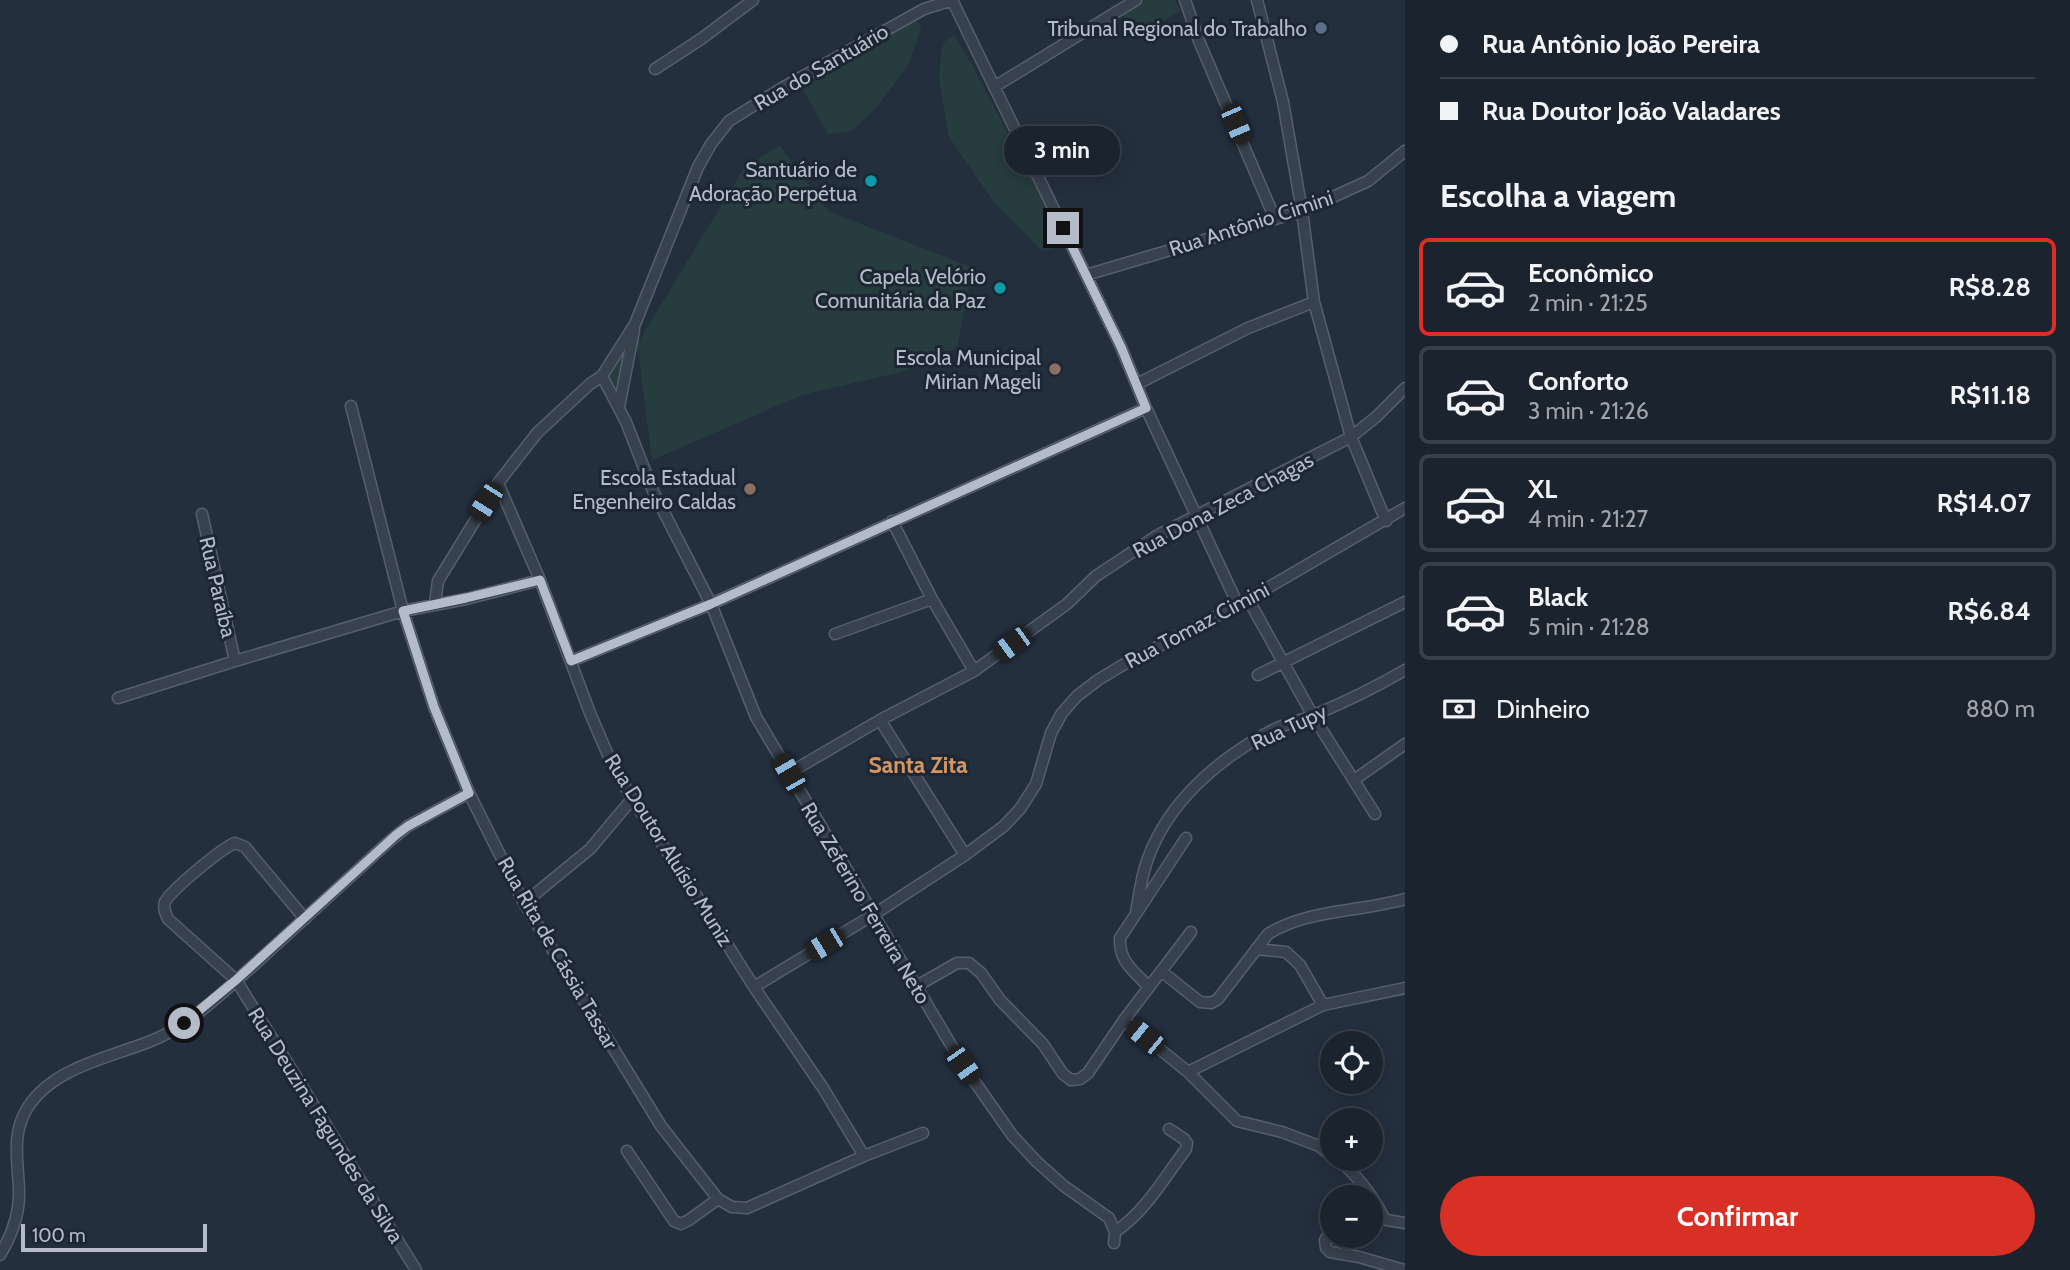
<!DOCTYPE html>
<html lang="pt">
<meta charset="utf-8">
<style>
:root{--surface:#1b232e;--page:#282f3a;--text:#f1f3f6;--muted:#a0a4aa;--line:#39404a;--accent:#d93025}
body{margin:0;font-family:Cabin,sans-serif;background:var(--page);color:var(--text);height:100vh;display:flex;flex-direction:column;font-size:26px;white-space:nowrap}
*{box-sizing:border-box;margin:0}
p{font-size:23px;color:var(--muted)}
.icon{flex:none;width:38px;height:38px;fill:none;stroke:currentColor;stroke-width:2;stroke-linecap:round;stroke-linejoin:round}
.map{position:relative;flex:1;overflow:hidden}
.drawer{display:flex;flex-direction:column;background:var(--surface);width:665px}
.drawer>*{flex:none}
.banner{display:grid;align-content:center;height:154px;padding:0 35px;background:var(--surface)}
.fabs{position:absolute;left:1320px;top:1031px;display:grid;gap:14px}
.fabs a{display:grid;place-items:center;width:63px;height:63px;border-radius:50%;background:var(--surface);box-shadow:0 4px 18px #0003,0 0 0 2px var(--line);font-size:35px}
.scale{position:absolute;left:21px;bottom:18px;width:186px;box-sizing:border-box;padding-left:7px;border:4px solid #b4bcc9;border-top:0;font-size:19px;line-height:24px;white-space:nowrap;color:#b4bcc9;-webkit-text-stroke:5px #1d2633;paint-order:stroke}
.end{position:absolute;width:32px;height:32px;margin:-16px;border:9px solid #b4bcc9;background:#111;box-shadow:0 0 0 4px #111}
.from{border-radius:50%}
.bubble{position:absolute;height:49px;border-radius:24px;background:var(--surface);box-shadow:0 4px 18px #0003,0 0 0 2px var(--line);font-size:23px;font-weight:800;line-height:49px;text-align:center}
.car{position:absolute;width:21px;height:42px;margin:-21px -10px;border-radius:9px;box-shadow:0 0 5px 2px #0007;background:linear-gradient(#222 24%,#8ab4d8 0 40%,#222 0 76%,#8ab4d8 0 86%,#222 0)}
.banner b{display:flex;align-items:center;gap:24px;height:66px;font-size:26px}
.banner b+b{border-top:2px solid var(--line)}
.banner i{width:18px;height:18px;background:var(--text)}
ul{padding:0;list-style:none}
li{display:flex;align-items:center;gap:21px;height:98px;margin:0 14px 10px;padding:0 21px;border:4px solid var(--line);border-radius:10px}
li div{flex:1}
li b{display:block;font-size:26px}
li em{font-style:normal;font-weight:800}
li.selected{border-color:var(--accent)}
li>.icon{width:63px;height:63px;stroke-width:1.5}
h2{padding:0 35px;font-size:32px;line-height:84px}
.pay{display:flex;align-items:center;gap:18px;height:77px;padding:0 35px;font-size:26px}
.pay p{margin-inline-start:auto}
.primary-button{display:flex;gap:14px;margin-top:auto;padding:14px 35px}
.primary-button a{flex:1;height:80px;border-radius:42px;background:var(--accent);color:#fff;font-size:28px;font-weight:800;line-height:80px;text-align:center}
main{display:flex;flex:1;min-height:0}
.map>svg:first-child{display:block}
</style>
<main>
<div class="map">
<svg width="1405" height="1270" viewBox="0 0 1405 1270">
<rect width="100%" height="100%" fill="#242f3e"/>
<path fill="#263c3f" d="M1126,0H1175L1181,11L1135,36L1118,4Z
M914,19L922,26L909,63L877,107L852,131L828,134L802,88Z
M954,35L972,65L1067,245L1042,251L993,201L949,137L939,80L941,54L944,42Z
M780,146L828,211L973,268L957,348L901,372L802,395L652,460L637,344L746,165Z
M627,340L617,388L605,371Z"/>
<g fill="none" stroke-linecap="round" stroke-linejoin="round">
<g stroke="#565f6c" stroke-width="13">
<path id="minor" d="M952,0L1121,347L1146,408L1238,605
M1185,0L1199,41L1275,219
M1257,0L1283,102L1302,211L1314,302L1351,437L1386,521
M655,69L701,39L753,0
M994,87L1136,0
M1086,275L1302,211L1368,181L1405,151
M602,376L626,422L653,491L711,604L756,717L963,1065L1012,1135L1037,1162L1064,1186L1109,1218L1115,1232L1114,1243
M1137,384L1248,328L1314,302
M351,406L403,611L434,707L469,793L524,903L661,1126L718,1199L732,1207L747,1208L864,1156L923,1133
M619,407L634,330
M498,483L540,580L590,713L611,762L632,799L698,898L754,987L823,1088L864,1156
M202,514L235,661
M892,521L932,599L974,671
M1248,599L1313,716L1375,814
M435,603L438,581L498,483L537,433L590,384L602,376L635,324L698,167L711,144L729,121L782,88L924,9L953,0
M835,634L932,599
M571,661L711,604L1146,408
M1258,675L1405,602
M118,698L235,661L403,611L466,599L540,580
M880,720L965,855
M789,773L880,720L974,671L1067,604L1096,576L1158,535L1351,437L1376,417L1405,388
M1354,780L1405,744
M524,903L590,849L632,799
M1136,913C1139,896 1141,878 1147,861C1167,803 1217,760 1269,732C1283,724 1300,721 1314,715C1345,702 1376,687 1405,670
M305,919L245,847L235,843C222,848 171,890 165,902C163,908 165,913 168,919L236,980L416,1270
M1256,949L1286,952L1300,965L1323,1005L1405,988
M1161,971L1200,1002L1211,1003L1218,999L1268,934C1308,909 1360,912 1405,899
M1148,986C1133,970 1119,962 1120,938L1186,838
M754,987L873,915L965,855L1004,826L1020,809L1036,784L1051,733L1062,713L1077,696L1098,680L1121,666L1238,605L1405,508
M915,987L957,963H969L981,973L1000,1000L1043,1044L1063,1074L1071,1080L1080,1079L1088,1073L1124,1020L1191,932
M1124,1020L1188,1072L1237,1121L1282,1132L1319,1146L1332,1156
M1188,1072L1323,1005
M627,1151L674,1221L681,1224L689,1220L718,1199
M1336,1158C1356,1174 1373,1196 1384,1218
M1370,1217L1405,1223
M1332,1230L1325,1240L1326,1248L1330,1252L1359,1257L1404,1270
M1115,1232C1146,1211 1164,1178 1186,1149L1187,1143L1184,1139L1169,1129
M0,1255C12,1235 20,1214 19,1190C18,1161 11,1133 28,1107C55,1065 115,1057 158,1038C194,1021 225,990 255,964C299,924 342,884 385,845L408,826L469,793"/>
</g>
<use href="#minor" stroke="#38414e" stroke-width="10"/>
</g>
<g fill="none" stroke-linecap="round" stroke-linejoin="round">
<path stroke="#b4bcc9" stroke-width="9" d="M184,1023L236,980L396,835L408,826L469,793L434,707L403,611L466,598L540,580L571,661L711,604L1146,408L1121,347L1063,228"/>
</g>
<circle fill="#5c6f8a" stroke="#1d2633" stroke-width="2.5" cx="1321" cy="28" r="7"/>
<g fill="#0f9aa8" stroke="#1d2633" stroke-width="2.5">
<circle cx="871" cy="181" r="7"/>
<circle cx="1000" cy="288" r="7"/>
</g>
<g fill="#8d6e63" stroke="#1d2633" stroke-width="2.5">
<circle cx="1055" cy="369" r="7"/>
<circle cx="750" cy="489" r="7"/>
</g>
<g text-anchor="middle" dominant-baseline="central" stroke-width="6" stroke-linejoin="round" paint-order="stroke">
<g font-size="21" fill="#b4bcc9" stroke="#1d2633" text-anchor="end">
<text x="1307" y="28">Tribunal Regional do Trabalho</text>
<text x="857" y="169">Santuário de<tspan x="857" dy="24">Adoração Perpétua</tspan></text>
<text x="986" y="276">Capela Velório<tspan x="986" dy="24">Comunitária da Paz</tspan></text>
<text x="1041" y="357">Escola Municipal<tspan x="1041" dy="24">Mirian Mageli</tspan></text>
<text x="736" y="477">Escola Estadual<tspan x="736" dy="24">Engenheiro Caldas</tspan></text>
</g>
<g font-size="21" fill="#b4bcc9" stroke="#1d2633">
<text transform="translate(821 67) rotate(-30)">Rua do Santuário</text>
<text transform="translate(1251 223) rotate(-18)">Rua Antônio Cimini</text>
<text transform="translate(1223 505) rotate(-28)">Rua Dona Zeca Chagas</text>
<text transform="translate(218 587) rotate(77)">Rua Paraíba</text>
<text transform="translate(1197 625) rotate(-28)">Rua Tomaz Cimini</text>
<text transform="translate(1289 727) rotate(-25)">Rua Tupy</text>
<text transform="translate(669 850) rotate(58)">Rua Doutor Aluísio Muniz</text>
<text transform="translate(866 903) rotate(59)">Rua Zeferino Ferreira Neto</text>
<text transform="translate(558 953) rotate(60)">Rua Rita de Cássia Tassar</text>
<text transform="translate(326 1125) rotate(58)">Rua Deuzina Fagundes da Silva</text>
</g>
<g font-size="23" font-weight="bold" fill="#d59563" stroke="#1d2633">
<text x="918" y="765">Santa Zita</text>
</g>
</g>
</svg>
<div class="fabs">
<a><svg class="icon" aria-label="locate" viewBox="0 0 24 24"><circle cx="12" cy="12" r="6"/><path d="M12 2v4M12 18v4M2 12h4M18 12h4"/></svg></a>
<a>+</a>
<a>−</a>
</div>
<div class="scale">100 m</div>
<i class="end from" style="left:184px;top:1023px"></i>
<i class="end" style="left:1063px;top:228px"></i>
<div class="bubble" style="left:1004px;top:126px;width:116px">3 min</div>
<i class="car" style="left:1236px;top:124px;rotate:157deg"></i>
<i class="car" style="left:486px;top:502px;rotate:212deg"></i>
<i class="car" style="left:1012px;top:644px;rotate:234deg"></i>
<i class="car" style="left:789px;top:773px;rotate:330deg"></i>
<i class="car" style="left:825px;top:944px;rotate:239deg"></i>
<i class="car" style="left:1145px;top:1037px;rotate:309deg"></i>
<i class="car" style="left:963px;top:1065px;rotate:145deg"></i>
</div>
<section class="drawer">
<div class="banner">
<b><i class="from"></i>Rua Antônio João Pereira</b>
<b><i></i>Rua Doutor João Valadares</b>
</div>
<h2>Escolha a viagem</h2>
<ul>
<li class="selected"><svg class="icon" aria-label="car" viewBox="0 0 24 24"><path d="M5 17H2v-5l4-1 3-4h7l3 4 3 1v5h-3M9 17h6M6 11h13"/><circle cx="7" cy="17" r="2"/><circle cx="17" cy="17" r="2"/></svg><div><b>Econômico</b><p>2 min · 21:25</p></div><em>R$8.28</em></li>
<li><svg class="icon" aria-label="car" viewBox="0 0 24 24"><path d="M5 17H2v-5l4-1 3-4h7l3 4 3 1v5h-3M9 17h6M6 11h13"/><circle cx="7" cy="17" r="2"/><circle cx="17" cy="17" r="2"/></svg><div><b>Conforto</b><p>3 min · 21:26</p></div><em>R$11.18</em></li>
<li><svg class="icon" aria-label="car" viewBox="0 0 24 24"><path d="M5 17H2v-5l4-1 3-4h7l3 4 3 1v5h-3M9 17h6M6 11h13"/><circle cx="7" cy="17" r="2"/><circle cx="17" cy="17" r="2"/></svg><div><b>XL</b><p>4 min · 21:27</p></div><em>R$14.07</em></li>
<li><svg class="icon" aria-label="car" viewBox="0 0 24 24"><path d="M5 17H2v-5l4-1 3-4h7l3 4 3 1v5h-3M9 17h6M6 11h13"/><circle cx="7" cy="17" r="2"/><circle cx="17" cy="17" r="2"/></svg><div><b>Black</b><p>5 min · 21:28</p></div><em>R$6.84</em></li>
</ul>
<div class="pay"><svg class="icon" aria-label="cash" viewBox="0 0 24 24"><path d="M3 7h18v10H3z"/><circle cx="12" cy="12" r="2"/></svg>Dinheiro<p>880 m</p></div>
<div class="primary-button"><a>Confirmar</a></div>
</section>
</main>
